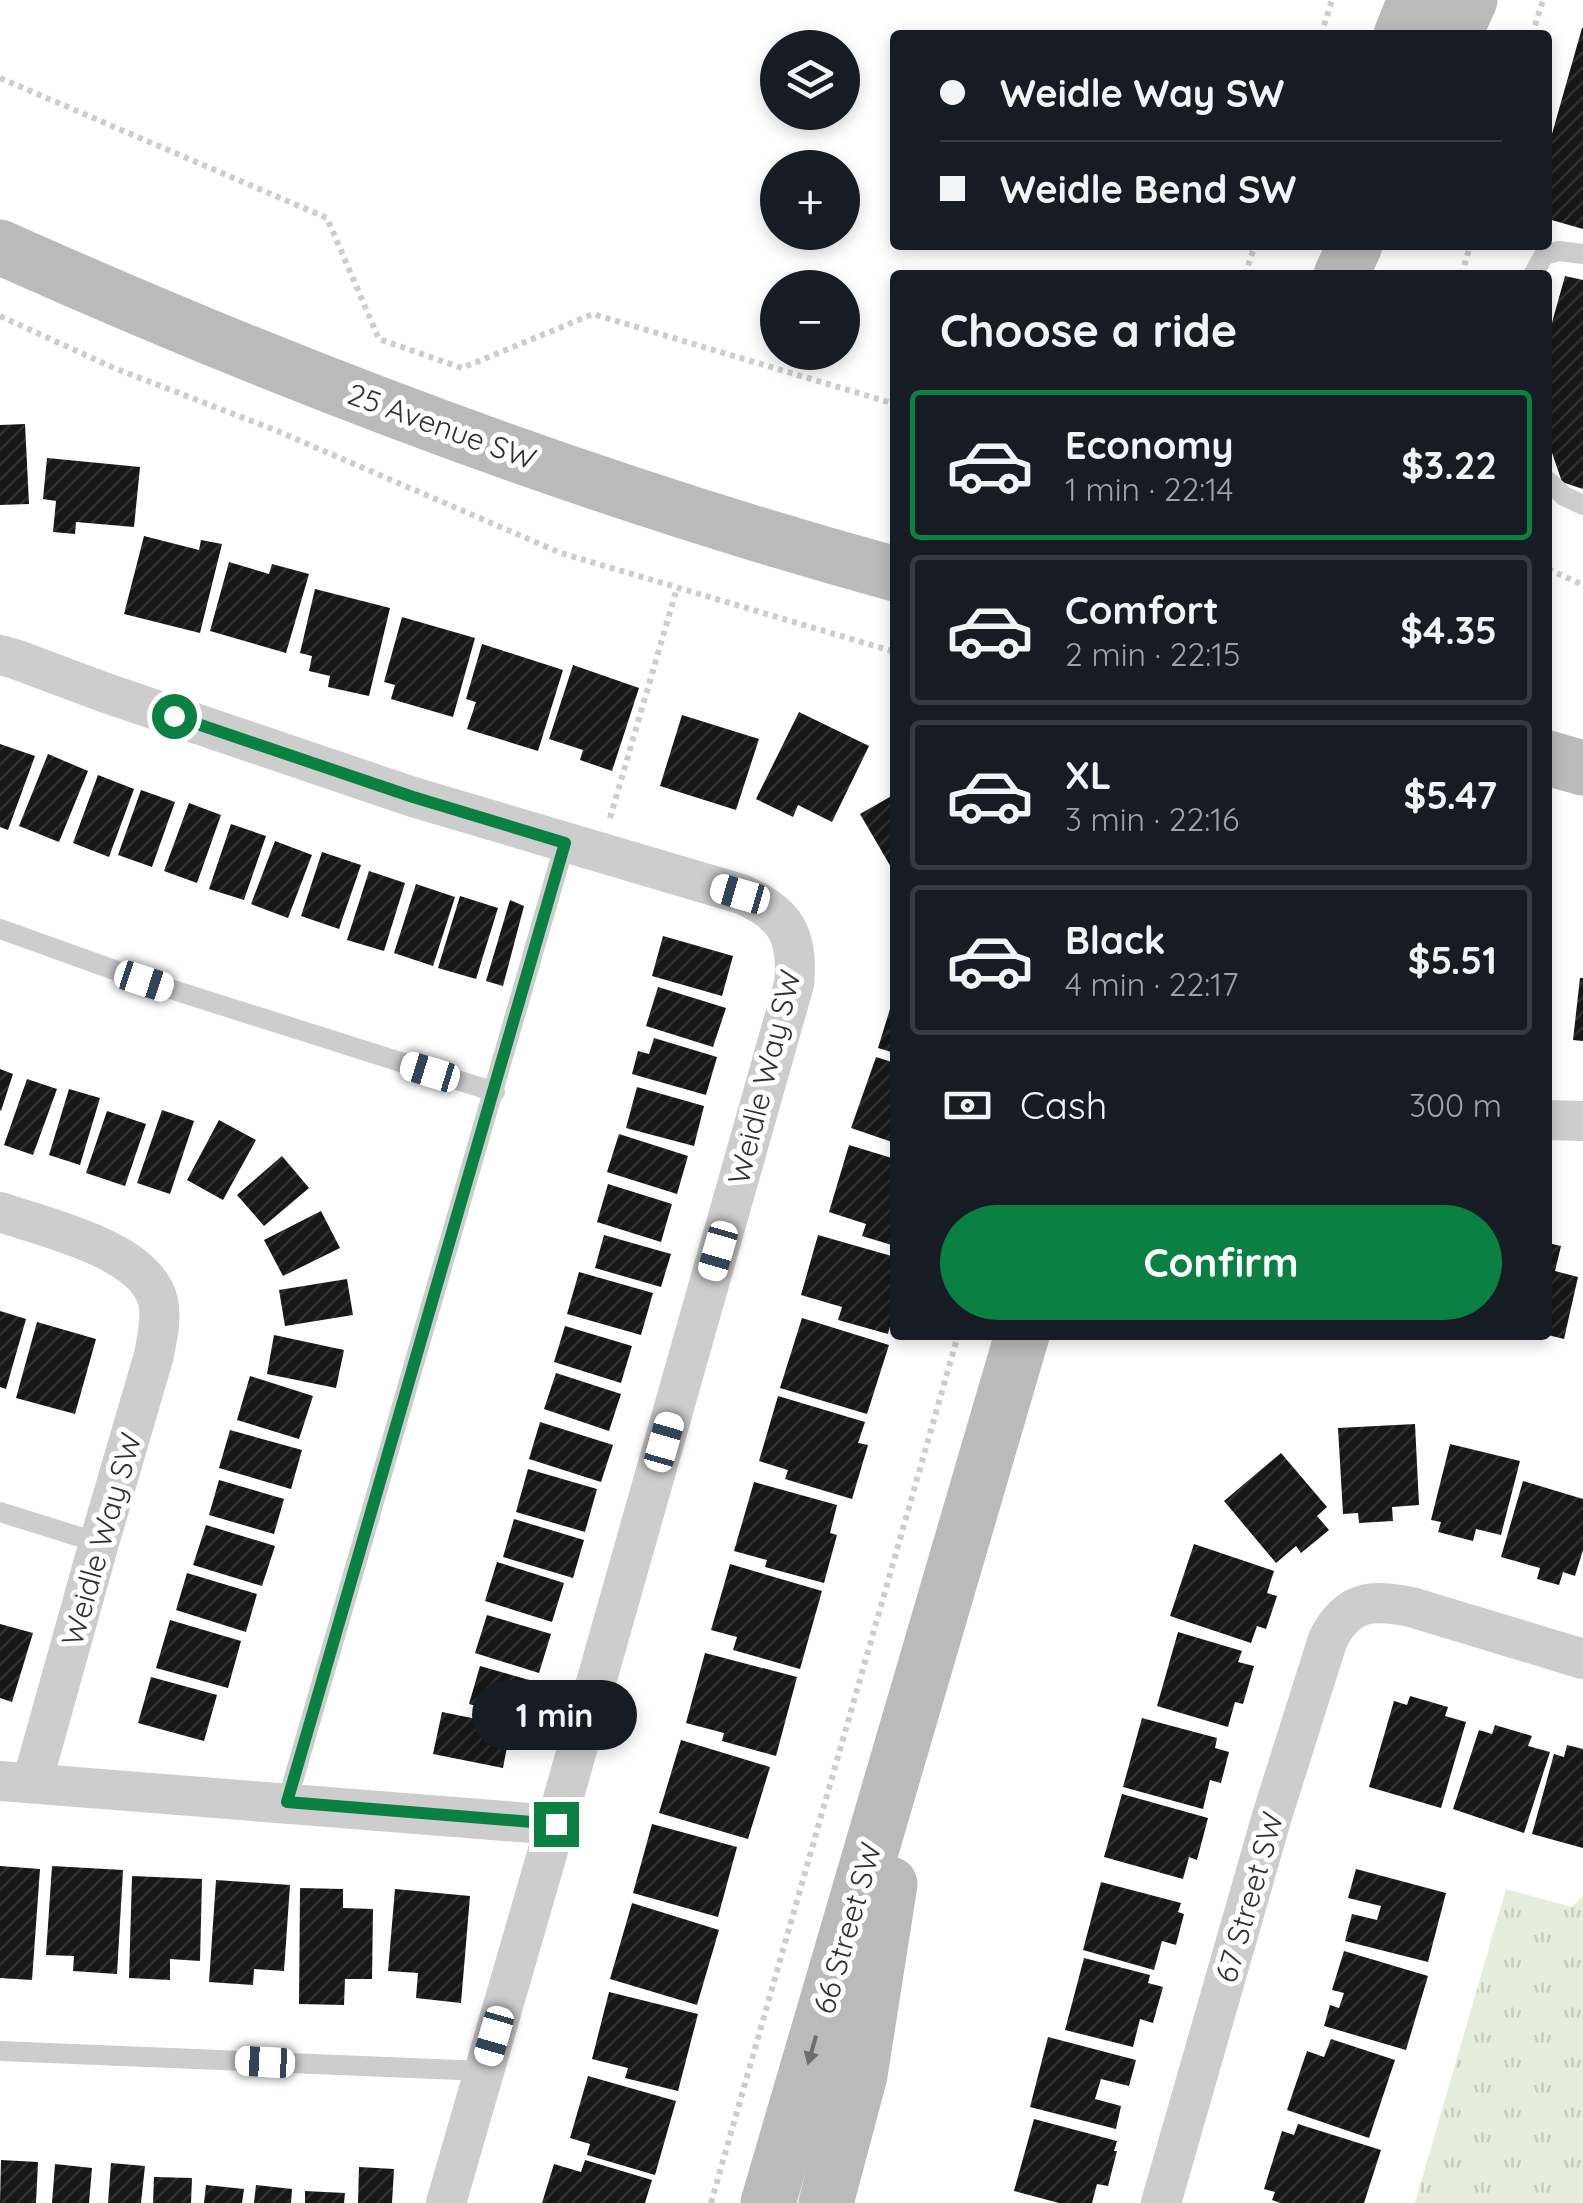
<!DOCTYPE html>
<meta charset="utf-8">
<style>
:root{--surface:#171b24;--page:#20242c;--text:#f1f3f6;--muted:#9ea1a6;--line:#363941;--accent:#0b8043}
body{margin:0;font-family:Quicksand,sans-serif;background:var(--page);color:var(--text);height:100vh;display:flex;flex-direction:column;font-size:38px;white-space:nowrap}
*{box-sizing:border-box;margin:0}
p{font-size:32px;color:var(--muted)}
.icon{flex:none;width:55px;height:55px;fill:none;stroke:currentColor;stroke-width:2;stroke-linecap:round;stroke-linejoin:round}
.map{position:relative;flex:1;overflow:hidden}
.sheet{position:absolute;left:890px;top:270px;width:662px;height:1070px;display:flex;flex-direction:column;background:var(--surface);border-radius:10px;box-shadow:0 5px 15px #0003}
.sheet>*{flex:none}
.top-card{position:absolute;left:890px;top:30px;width:662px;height:220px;border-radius:10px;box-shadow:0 5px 15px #0003;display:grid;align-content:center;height:220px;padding:0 50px;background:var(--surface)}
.buttons{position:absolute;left:760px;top:30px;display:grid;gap:20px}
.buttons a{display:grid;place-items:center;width:100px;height:100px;border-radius:50%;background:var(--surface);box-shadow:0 5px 15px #0003;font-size:50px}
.end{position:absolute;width:45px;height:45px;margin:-22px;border:12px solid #0b8043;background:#fff;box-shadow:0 0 0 5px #fff}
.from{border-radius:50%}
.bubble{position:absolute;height:70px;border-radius:35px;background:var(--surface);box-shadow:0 5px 15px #0003;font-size:32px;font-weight:800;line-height:70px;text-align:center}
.car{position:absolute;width:30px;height:60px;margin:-30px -15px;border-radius:12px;box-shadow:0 0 8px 2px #0007;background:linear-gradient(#fff 24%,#345 0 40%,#fff 0 76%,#345 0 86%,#fff 0)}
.top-card b{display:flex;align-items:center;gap:35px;height:95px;font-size:38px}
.top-card b+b{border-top:2px solid var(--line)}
.top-card i{width:25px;height:25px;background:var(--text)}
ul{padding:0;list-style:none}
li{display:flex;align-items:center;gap:30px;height:150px;margin:0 20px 15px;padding:0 30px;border:5px solid var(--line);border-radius:10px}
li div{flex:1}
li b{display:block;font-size:38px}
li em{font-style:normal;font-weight:800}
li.current{border-color:var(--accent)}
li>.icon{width:90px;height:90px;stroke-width:1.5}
h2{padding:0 50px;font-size:45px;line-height:120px}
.pay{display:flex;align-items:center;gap:25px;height:110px;padding:0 50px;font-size:38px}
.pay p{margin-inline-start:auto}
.cta{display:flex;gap:20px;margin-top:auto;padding:20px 50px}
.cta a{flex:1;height:115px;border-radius:60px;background:var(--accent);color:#fff;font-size:40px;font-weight:800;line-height:115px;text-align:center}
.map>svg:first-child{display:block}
</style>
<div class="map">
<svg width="1583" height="2203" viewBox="0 0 1583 2203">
<defs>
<pattern id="park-tufts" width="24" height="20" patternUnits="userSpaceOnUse" patternTransform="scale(2.5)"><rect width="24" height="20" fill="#e6eddd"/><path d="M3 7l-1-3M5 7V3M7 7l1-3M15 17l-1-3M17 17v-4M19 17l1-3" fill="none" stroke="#c6ccbe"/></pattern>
<pattern id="building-hatch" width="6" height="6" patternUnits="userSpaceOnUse" patternTransform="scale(2.5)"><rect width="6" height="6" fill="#171717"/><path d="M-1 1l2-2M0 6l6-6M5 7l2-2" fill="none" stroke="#303030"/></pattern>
</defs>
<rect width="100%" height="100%" fill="#fff"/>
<path fill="url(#park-tufts)" d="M1506,1889L1572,1907L1583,1895V2203H1415Z"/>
<path fill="url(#building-hatch)" d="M1582,28H1583V229L1548,219V148Z
M1565,276L1583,280V489L1562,482L1548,441V337Z
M25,424L29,504L0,505V425Z
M47,458L140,467L134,527L76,522L75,534L53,532L56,501L43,499Z
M144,536L199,550L201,540L222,544L200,633L124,614Z
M229,562L269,574L272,564L309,574L286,653L210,631Z
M315,589L390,608L369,696L328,687L330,676L309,671L312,656L300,653Z
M402,617L475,638L453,717L391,699L395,685L384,682Z
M482,644L563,670L538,751L467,729L476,702L466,699Z
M573,665L639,688L612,771L580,760L583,750L549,739Z
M799,712L869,746L832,822L798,805L793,817L756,799Z
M682,715L759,739L736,810L660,786Z
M0,744L35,756L8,830L0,827Z
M48,754L88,771L59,842L19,826Z
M98,775L134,789L109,857L73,843Z
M141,790L175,802L152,867L118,855Z
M895,794V874L860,814Z
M189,803L221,815L197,883L164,871Z
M231,824L266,836L244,900L209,889Z
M275,841L312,855L288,918L251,904Z
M322,852L361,865L339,929L301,916Z
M369,871L405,883L384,951L347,940Z
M416,884L455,897L433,966L394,953Z
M460,896L498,908L476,979L438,968Z
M510,900L524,906L503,986L486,981Z
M663,936L733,956L722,996L652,976Z
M1580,978H1583V1041L1573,1040Z
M658,987L726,1008L713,1047L646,1026Z
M894,996H895V1053L878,1048Z
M654,1038L717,1057L706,1095L632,1074L638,1051L649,1054Z
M876,1057L895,1063V1143L851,1128Z
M0,1069L13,1074L1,1111L0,1110Z
M27,1079L57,1089L33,1155L4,1145Z
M637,1087L704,1106L694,1146L626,1128Z
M69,1089L100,1098L80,1165L49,1155Z
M162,1110L194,1121L170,1194L137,1183Z
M107,1111L146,1124L125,1186L86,1173Z
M219,1120L256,1140L223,1200L187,1180Z
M619,1134L688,1156L677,1194L607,1172Z
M849,1145L895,1159V1246L862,1236L866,1224L829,1212Z
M282,1156L309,1188L264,1226L237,1195Z
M608,1184L672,1204L661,1242L597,1222Z
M321,1211L340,1248L283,1276L264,1240Z
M604,1235L671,1254L661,1287L595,1268Z
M818,1235L895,1257V1307L888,1334L838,1320L842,1307L801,1295Z
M1548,1243L1561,1246L1555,1271L1578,1277L1564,1339L1548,1335Z
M579,1272L653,1293L641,1335L567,1314Z
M347,1279L353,1315L285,1326L279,1290Z
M0,1311L26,1319L6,1389L0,1387Z
M802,1318L889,1345L867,1414L780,1388Z
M37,1322L96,1339L75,1414L16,1398Z
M565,1326L632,1346L621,1383L554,1362Z
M274,1335L344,1350L336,1388L267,1374Z
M556,1373L621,1394L609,1431L544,1409Z
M250,1376L313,1396L299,1439L237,1420Z
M778,1396L865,1422L858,1443L868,1445L852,1499L785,1479L788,1470L759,1461Z
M540,1422L613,1445L601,1482L529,1459Z
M1415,1424L1419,1505L1392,1507L1393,1521L1359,1523L1358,1513L1343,1514L1338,1428Z
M230,1430L302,1450L291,1489L219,1468Z
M1450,1444L1520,1461L1501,1535L1476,1529L1473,1541L1438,1532L1441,1522L1431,1520Z
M1281,1453L1327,1507L1317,1516L1329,1530L1301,1553L1296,1546L1276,1563L1224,1501Z
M528,1469L597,1489L585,1532L516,1512Z
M219,1480L284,1499L274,1534L209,1515Z
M1523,1481L1583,1499V1550L1575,1576L1563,1572L1559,1585L1537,1579L1540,1568L1501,1557Z
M754,1482L837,1505L830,1533L837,1535L824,1583L765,1567L767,1560L734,1551Z
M514,1519L584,1540L573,1578L503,1557Z
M206,1525L275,1546L262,1586L193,1565Z
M1194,1544L1274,1571L1267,1593L1277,1596L1266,1629L1257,1626L1251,1643L1170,1616Z
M497,1562L564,1583L552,1622L485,1601Z
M730,1564L822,1591L800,1669L733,1650L737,1637L711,1630Z
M187,1573L257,1594L246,1632L176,1610Z
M487,1615L551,1634L539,1673L475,1653Z
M170,1620L241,1641L228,1688L156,1668Z
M0,1624L33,1633L12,1702L0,1698Z
M1178,1632L1242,1651L1238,1662L1254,1666L1243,1704L1235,1702L1228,1727L1157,1706Z
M705,1653L797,1677L776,1756L722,1741L724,1733L686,1723Z
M480,1666L540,1683L529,1721L469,1704Z
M151,1677L217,1695L204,1741L138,1723Z
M1410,1696L1448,1707L1445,1716L1466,1722L1441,1808L1369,1787L1394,1701L1407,1705Z
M442,1712L511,1726L503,1768L433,1754Z
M1142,1718L1217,1738L1215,1748L1229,1752L1221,1783L1210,1780L1203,1809L1123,1787Z
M1495,1725L1532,1736L1528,1746L1550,1752L1524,1833L1453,1809L1479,1730L1492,1734Z
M681,1740L770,1767L748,1839L659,1813Z
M1567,1745L1583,1749V1848L1532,1834L1554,1754L1564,1757Z
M1122,1794L1208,1818L1197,1860L1189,1857L1183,1879L1104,1857Z
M652,1824L737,1847L718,1917L633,1893Z
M0,1866L40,1869L32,1980L0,1978Z
M52,1866L123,1870L117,1974L73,1971L74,1956L46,1955Z
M1356,1869L1446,1893L1428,1962L1345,1941L1352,1914L1377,1920L1381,1906L1348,1898Z
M132,1876L202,1879L200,1961L170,1959V1980L129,1978Z
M216,1880L290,1885L284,1971L254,1969L253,1985L209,1982Z
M1101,1882L1181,1903L1178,1912L1184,1914L1176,1945L1162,1941L1154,1970L1083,1950Z
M300,1888L343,1889V1908L373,1909L372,1979H345L344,2005L299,2004Z
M395,1889L470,1896L461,2003L416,1998L418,1973L388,1971Z
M632,1903L719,1930L697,2005L610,1979Z
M1344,1951L1428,1976L1406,2050L1324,2026L1330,2005L1339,2008L1344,1993L1332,1990Z
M1084,1958L1150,1975L1148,1983L1163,1987L1153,2023L1140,2019L1133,2047L1065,2030Z
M609,1992L698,2014L678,2091L625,2078L628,2068L592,2059Z
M1048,2037L1136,2060L1129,2086L1101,2079L1095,2099L1121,2106L1116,2129L1030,2107Z
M1331,2039L1395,2060L1369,2138L1287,2110L1307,2051L1324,2057Z
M588,2076L676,2101L655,2175L587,2155L590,2144L570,2138Z
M1034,2119L1117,2141L1114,2151H1117L1108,2186L1097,2184L1092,2203H1059L1014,2191Z
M1298,2124L1381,2150L1364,2203H1280L1272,2200L1275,2192L1264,2189L1282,2131L1294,2135Z
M1,2160L38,2162L36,2203H0Z
M585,2160L652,2180L645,2203H542L554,2164L581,2172Z
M111,2163L145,2166L141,2203H108Z
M55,2164L92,2168L89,2203H52Z
M359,2167L394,2169L392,2203H358Z
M154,2177L192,2178L191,2203H153Z
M206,2185L244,2189L242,2203H204Z
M256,2185L292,2189L291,2203H254Z
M305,2191L345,2193L344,2203H305Z"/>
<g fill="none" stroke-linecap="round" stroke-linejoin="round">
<path stroke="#cdcdcd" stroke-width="6" stroke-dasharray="5 5" stroke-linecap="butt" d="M1321,35L1332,0
M1532,35L1543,0
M0,78L327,218L379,339L462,368L593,314L895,404
M1245,275L1255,245
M1462,275L1470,245
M0,316L114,368L275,430L561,553L895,652
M1548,569L1583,585
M610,818L677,588
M711,2203L958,1335"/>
<path stroke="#cdcdcd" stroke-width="20" d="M1533,275L1544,255L1559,251L1583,254
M1548,481L1564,496L1583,505
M0,929L145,981L495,1092
M0,1512L99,1543
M287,1802L565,843
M0,2051L483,2071"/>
<path stroke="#cdcdcd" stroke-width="40" d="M0,655L15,659L106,693L413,797L741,894C785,913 799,935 794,984L567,1785L446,2203
M1548,1120L1583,1121
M0,1212C44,1227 145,1249 158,1301C162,1318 157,1338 154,1355L99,1543L32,1783
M0,1781L556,1825
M1161,2203L1272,1816L1328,1639C1348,1600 1372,1599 1411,1607L1583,1659"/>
<path stroke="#bababa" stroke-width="55" d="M1401,35L1415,0
M1454,35L1470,0
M0,247C290,377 589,490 895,574
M1341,275L1355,245
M1548,758L1583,768
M768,2203L1022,1335
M826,2203L860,2075L890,1884"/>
</g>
<defs><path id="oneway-solid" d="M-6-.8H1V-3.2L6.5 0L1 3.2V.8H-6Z" transform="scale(2.5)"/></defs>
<use fill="#6e6e6e" href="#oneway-solid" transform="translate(812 2050) rotate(106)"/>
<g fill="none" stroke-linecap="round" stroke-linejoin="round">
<path stroke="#0b8043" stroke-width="12" d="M174,716L413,797L565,843L287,1802L556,1824"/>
</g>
<g text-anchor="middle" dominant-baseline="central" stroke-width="10" stroke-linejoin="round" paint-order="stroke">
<g font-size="30" fill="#303030" stroke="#fff">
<text transform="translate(442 426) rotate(20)">25 Avenue SW</text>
<text transform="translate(764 1077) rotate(-76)">Weidle Way SW</text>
<text transform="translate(101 1539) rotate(-74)">Weidle Way SW</text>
<text transform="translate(1249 1897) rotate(-74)">67 Street SW</text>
<text transform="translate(847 1928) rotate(-74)">66 Street SW</text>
</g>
</g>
</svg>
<div class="buttons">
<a><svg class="icon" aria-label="layers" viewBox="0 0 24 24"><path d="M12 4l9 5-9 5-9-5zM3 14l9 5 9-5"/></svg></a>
<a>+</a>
<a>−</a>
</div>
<i class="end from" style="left:174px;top:716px"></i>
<i class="end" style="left:556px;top:1824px"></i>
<div class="bubble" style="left:472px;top:1680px;width:165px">1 min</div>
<i class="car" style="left:740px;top:894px;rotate:286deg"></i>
<i class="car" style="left:144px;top:981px;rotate:108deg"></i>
<i class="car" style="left:430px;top:1072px;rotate:287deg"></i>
<i class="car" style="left:718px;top:1251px;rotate:196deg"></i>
<i class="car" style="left:664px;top:1442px;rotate:16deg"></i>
<i class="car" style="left:494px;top:2036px;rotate:196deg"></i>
<i class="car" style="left:265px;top:2062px;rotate:273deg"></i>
<div class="top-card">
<b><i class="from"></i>Weidle Way SW</b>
<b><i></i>Weidle Bend SW</b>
</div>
<section class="sheet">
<h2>Choose a ride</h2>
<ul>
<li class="current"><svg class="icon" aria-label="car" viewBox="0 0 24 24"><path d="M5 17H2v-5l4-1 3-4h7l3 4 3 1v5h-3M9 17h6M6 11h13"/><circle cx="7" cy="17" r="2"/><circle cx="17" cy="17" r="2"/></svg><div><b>Economy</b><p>1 min · 22:14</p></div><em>$3.22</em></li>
<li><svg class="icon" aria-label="car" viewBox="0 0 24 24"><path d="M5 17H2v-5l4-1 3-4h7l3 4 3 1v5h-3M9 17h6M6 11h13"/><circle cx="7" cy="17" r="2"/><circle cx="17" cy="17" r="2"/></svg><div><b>Comfort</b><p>2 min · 22:15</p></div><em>$4.35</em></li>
<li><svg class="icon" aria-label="car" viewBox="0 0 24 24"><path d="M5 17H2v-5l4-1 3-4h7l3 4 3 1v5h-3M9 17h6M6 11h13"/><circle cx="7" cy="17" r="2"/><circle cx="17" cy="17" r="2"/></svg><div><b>XL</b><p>3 min · 22:16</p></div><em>$5.47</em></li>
<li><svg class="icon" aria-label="car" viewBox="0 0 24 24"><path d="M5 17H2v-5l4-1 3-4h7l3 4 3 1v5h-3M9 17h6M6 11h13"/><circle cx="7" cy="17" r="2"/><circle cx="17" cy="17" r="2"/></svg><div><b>Black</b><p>4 min · 22:17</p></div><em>$5.51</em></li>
</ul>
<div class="pay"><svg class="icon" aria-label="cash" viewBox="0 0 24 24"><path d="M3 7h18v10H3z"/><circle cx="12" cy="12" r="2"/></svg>Cash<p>300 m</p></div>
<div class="cta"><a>Confirm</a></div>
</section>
</div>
